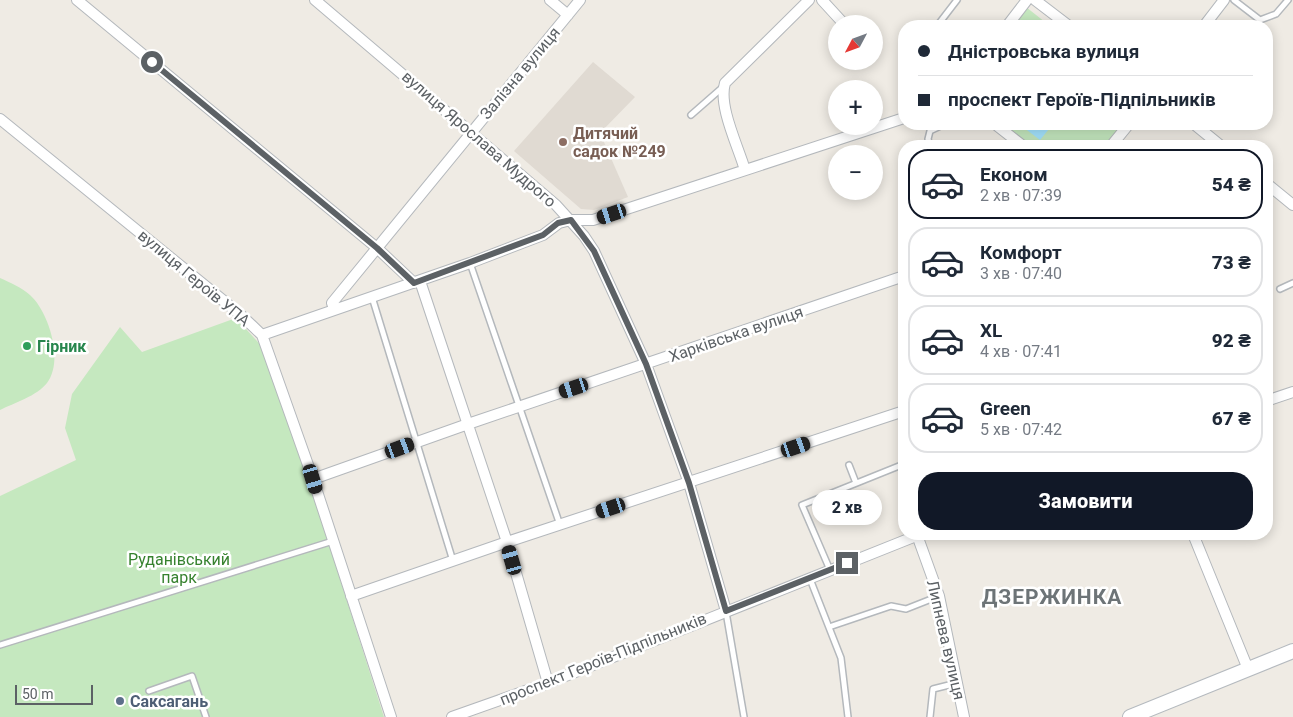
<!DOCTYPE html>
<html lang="uk">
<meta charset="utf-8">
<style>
:root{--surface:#fff;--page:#f6f6f7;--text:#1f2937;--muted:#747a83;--line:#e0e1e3;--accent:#111827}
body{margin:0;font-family:Roboto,sans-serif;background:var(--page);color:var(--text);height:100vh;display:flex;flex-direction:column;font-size:19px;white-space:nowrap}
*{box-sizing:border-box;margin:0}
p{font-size:16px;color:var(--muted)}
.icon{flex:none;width:28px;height:28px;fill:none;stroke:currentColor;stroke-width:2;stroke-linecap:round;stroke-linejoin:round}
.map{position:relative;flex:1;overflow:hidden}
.drawer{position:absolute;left:898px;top:140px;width:375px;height:400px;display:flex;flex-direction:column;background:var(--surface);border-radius:20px;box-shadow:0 2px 12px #0003}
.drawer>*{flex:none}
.hud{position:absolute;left:898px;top:20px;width:375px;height:110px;border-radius:20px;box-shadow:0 2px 12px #0003;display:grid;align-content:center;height:110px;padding:0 20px;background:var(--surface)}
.needle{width:32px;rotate:229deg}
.controls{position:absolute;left:828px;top:15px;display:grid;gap:10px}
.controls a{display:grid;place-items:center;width:55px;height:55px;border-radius:50%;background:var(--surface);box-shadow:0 2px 12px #0003;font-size:25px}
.scale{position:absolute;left:15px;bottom:12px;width:78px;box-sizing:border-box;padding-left:5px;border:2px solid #5c6165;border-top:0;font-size:14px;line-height:18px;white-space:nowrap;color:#5c6165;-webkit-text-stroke:4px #fff;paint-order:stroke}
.end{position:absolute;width:22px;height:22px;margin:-11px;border:6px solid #5c6165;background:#fff;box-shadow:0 0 0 2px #fff}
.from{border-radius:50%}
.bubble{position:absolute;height:35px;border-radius:18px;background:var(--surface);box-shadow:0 2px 12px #0003;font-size:16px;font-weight:800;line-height:35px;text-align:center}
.car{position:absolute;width:15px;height:30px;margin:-15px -8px;border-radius:6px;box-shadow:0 0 4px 1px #0007;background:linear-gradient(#222 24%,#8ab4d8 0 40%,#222 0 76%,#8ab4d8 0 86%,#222 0)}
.hud b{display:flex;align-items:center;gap:18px;height:48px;font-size:19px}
.hud b+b{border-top:1px solid var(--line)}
.hud i{width:12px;height:12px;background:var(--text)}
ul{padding:9px 0 0;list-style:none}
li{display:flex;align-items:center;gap:15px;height:70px;margin:0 10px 8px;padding:0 10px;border:2px solid var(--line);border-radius:20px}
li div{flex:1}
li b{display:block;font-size:19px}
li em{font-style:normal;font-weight:800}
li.on{border-color:var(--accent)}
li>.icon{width:45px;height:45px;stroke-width:1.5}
.cta{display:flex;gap:10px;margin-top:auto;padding:10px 20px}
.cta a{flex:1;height:58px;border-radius:20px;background:var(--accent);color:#fff;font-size:20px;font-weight:800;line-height:58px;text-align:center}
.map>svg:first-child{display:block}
</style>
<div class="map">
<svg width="1293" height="717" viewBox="0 0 1293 717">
<rect width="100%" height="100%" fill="#efebe4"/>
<path fill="#e0dad2" d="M593,62L635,97L600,133L628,197L594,210L581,209L514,151Z"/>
<path fill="#c5e8bf" d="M1026,7L1050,26H1011Z
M999,124H1122L1104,146H1028Z
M0,278C11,283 21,287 30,295C49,312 64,361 47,383C37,396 14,403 0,410Z
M236,318L268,353L384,717H0V496L76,460L65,428L72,394L120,327L142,352Z"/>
<path fill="#a4e4ff" d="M1019,124H1053L1040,140Z"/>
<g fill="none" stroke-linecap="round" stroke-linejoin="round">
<g stroke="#b4b8bc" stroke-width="8">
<path id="lane" d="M1234,0L1260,20L1276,14L1288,0
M937,26L957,0
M691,115L723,87
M930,146L928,139L930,131L945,124
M470,263L560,525
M1280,289L1293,283
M372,297L453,561
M849,465L856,483
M830,570L802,505L904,464
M810,579L841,658L848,717
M726,612L744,717
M829,627L891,606L906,609L939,596
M0,645L333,541
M149,691L192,676L206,717
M930,717L933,689L957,683"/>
</g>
<g stroke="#b4b8bc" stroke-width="12">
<path id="street" d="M77,0L377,248L414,283
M315,0L556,205L584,236L594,251L646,364L689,483L726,611
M550,0L568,15
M822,0L844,24
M1035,0L1069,26
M1007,26L1027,0
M1204,26L1224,0
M0,119L241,315L262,335L313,479L391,717
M995,124L1023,146
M1194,124L1221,146
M1111,146L1129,124
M745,170C738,146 718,106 725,83L809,0
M1266,183L1293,205
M420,281L507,542L548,683
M334,309L332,303L580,0
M262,335L470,263L543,235L559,223L571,220H593L904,118
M1266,401L1293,392
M313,479L468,424L904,276
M1193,534L1248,669
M917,535L939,596L964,717
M351,596L507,542L904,411
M452,717L548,683L921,534"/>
</g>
<g stroke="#b5babf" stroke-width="16">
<path id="secondary" d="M1130,717L1293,651"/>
</g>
<use href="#lane" stroke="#fff" stroke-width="5"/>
<use href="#street" stroke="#fff" stroke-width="10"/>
<use href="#secondary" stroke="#fff" stroke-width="14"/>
</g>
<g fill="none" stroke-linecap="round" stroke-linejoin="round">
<path stroke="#5c6165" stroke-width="6" d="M152,62L377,248L414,283L543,235L558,223L571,220L594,251L646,364L689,483L726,611L847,563"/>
</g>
<circle fill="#8d6e63" stroke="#fff" stroke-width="2" cx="563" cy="142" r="5"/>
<circle fill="#2e9e5b" stroke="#fff" stroke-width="2" cx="27" cy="346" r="5"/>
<circle fill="#5c6f8a" stroke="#fff" stroke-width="2" cx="120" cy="701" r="5"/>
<g text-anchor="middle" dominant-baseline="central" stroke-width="5" stroke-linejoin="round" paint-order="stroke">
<g font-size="16" fill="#5c6165" stroke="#fff">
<text transform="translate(520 73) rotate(-50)">Залізна вулиця</text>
<text transform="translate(479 139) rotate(41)">вулиця Ярослава Мудрого</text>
<text transform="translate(194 278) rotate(40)">вулиця Героїв УПА</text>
<text transform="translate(736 334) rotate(-19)">Харківська вулиця</text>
<text transform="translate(946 640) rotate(77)">Липнева вулиця</text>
<text transform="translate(603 659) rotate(-22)">проспект Героїв-Підпільників</text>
</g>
<g font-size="16" font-weight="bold" fill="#785e54" stroke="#fff" text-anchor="start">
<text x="573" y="133">Дитячий<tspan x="573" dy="18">садок №249</tspan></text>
</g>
<g font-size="16" font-weight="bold" fill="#27864d" stroke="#fff" text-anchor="start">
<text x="37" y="346">Гірник</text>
</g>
<g font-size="16" fill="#37822f" stroke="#fff">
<text x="179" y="559">Руданівський<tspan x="179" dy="18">парк</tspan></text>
</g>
<g font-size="16" font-weight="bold" fill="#4e5e75" stroke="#fff" text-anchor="start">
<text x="130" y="701">Саксагань</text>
</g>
<g font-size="21" font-weight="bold" letter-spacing="1" fill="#6d7477" stroke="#fff">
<text x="1052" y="597">ДЗЕРЖИНКА</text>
</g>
</g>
</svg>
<div class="controls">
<a><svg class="needle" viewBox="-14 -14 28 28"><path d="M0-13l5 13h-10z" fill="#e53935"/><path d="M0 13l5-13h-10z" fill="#747a83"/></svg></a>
<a>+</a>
<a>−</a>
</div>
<div class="scale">50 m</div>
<i class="end from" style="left:152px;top:62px"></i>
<i class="end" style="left:847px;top:563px"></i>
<div class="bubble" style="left:812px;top:490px;width:70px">2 хв</div>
<i class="car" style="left:612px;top:214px;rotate:252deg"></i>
<i class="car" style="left:574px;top:388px;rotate:252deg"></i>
<i class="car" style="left:796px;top:447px;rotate:71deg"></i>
<i class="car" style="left:400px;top:448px;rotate:70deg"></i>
<i class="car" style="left:313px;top:479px;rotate:163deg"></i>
<i class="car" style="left:611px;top:508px;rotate:252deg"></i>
<i class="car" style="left:512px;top:560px;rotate:344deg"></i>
<div class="hud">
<b><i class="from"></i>Дністровська вулиця</b>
<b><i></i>проспект Героїв-Підпільників</b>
</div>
<section class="drawer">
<ul>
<li class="on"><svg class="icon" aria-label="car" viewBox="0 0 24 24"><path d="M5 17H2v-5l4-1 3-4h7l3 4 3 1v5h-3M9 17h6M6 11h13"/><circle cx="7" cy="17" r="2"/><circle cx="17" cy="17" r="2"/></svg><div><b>Економ</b><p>2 хв · 07:39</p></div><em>54 ₴</em></li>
<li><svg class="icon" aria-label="car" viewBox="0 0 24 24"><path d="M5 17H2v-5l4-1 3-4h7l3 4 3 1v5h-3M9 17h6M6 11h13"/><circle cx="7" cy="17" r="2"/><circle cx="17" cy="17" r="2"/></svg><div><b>Комфорт</b><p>3 хв · 07:40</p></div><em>73 ₴</em></li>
<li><svg class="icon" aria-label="car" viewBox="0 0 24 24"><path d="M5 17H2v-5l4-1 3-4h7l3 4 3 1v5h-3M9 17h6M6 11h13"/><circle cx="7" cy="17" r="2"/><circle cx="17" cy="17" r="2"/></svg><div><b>XL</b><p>4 хв · 07:41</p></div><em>92 ₴</em></li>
<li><svg class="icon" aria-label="car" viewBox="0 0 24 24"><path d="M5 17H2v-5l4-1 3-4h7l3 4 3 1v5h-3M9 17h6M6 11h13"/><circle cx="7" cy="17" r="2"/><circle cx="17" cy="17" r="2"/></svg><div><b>Green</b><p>5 хв · 07:42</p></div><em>67 ₴</em></li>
</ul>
<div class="cta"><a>Замовити</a></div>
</section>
</div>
